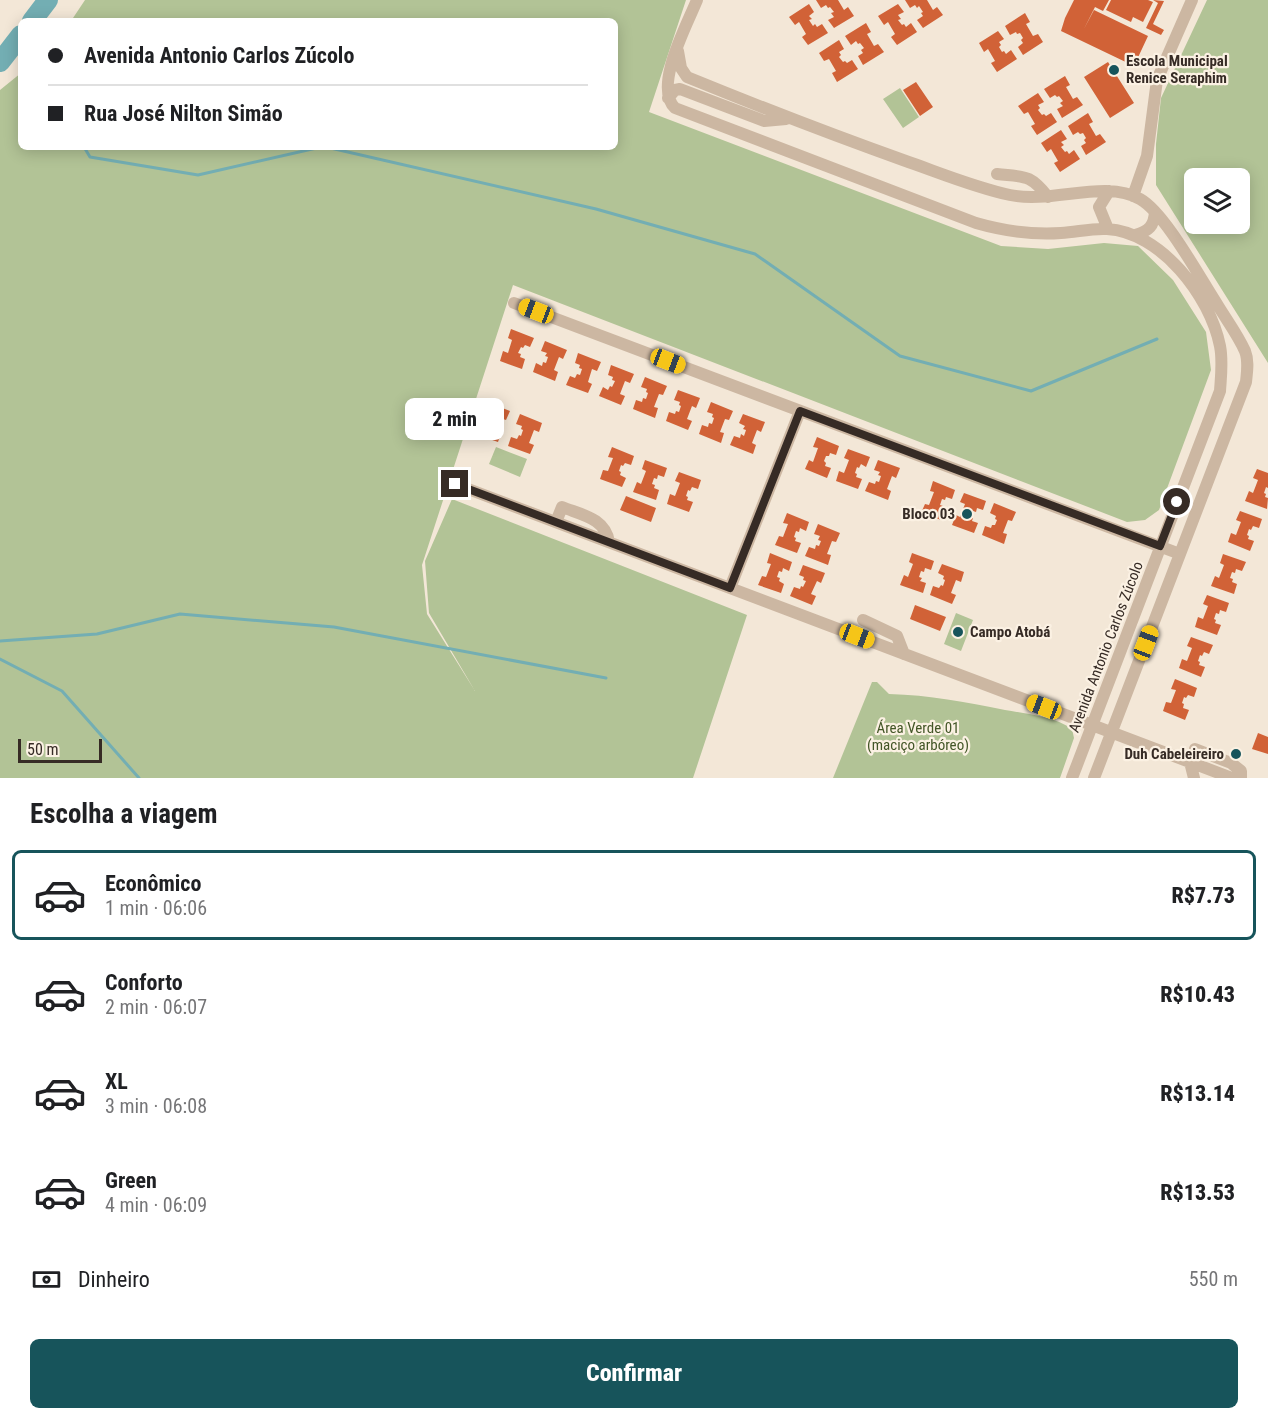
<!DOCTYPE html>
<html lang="pt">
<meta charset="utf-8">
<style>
:root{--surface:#fff;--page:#f2f2f2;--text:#202124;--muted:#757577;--line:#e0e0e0;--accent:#17545b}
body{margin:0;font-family:"Roboto Condensed",sans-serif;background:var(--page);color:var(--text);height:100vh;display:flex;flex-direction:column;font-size:22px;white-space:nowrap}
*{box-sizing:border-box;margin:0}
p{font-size:20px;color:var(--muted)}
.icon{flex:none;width:33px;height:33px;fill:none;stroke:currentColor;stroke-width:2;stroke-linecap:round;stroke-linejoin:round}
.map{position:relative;height:778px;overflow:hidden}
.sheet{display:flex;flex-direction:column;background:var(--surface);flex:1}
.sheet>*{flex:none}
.top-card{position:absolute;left:18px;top:18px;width:600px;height:132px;border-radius:9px;box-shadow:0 3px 15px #0003;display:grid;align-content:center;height:132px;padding:0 30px;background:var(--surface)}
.tools{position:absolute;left:1184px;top:168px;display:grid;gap:12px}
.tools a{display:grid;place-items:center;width:66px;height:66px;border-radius:9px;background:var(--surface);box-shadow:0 3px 15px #0003;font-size:30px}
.scale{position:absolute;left:18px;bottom:15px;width:84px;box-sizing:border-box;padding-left:6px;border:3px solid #362b25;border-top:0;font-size:16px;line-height:21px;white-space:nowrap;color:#362b25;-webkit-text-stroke:4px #fbf1e3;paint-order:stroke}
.end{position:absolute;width:27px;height:27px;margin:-14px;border:8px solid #362b25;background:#fff;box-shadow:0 0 0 3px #fff}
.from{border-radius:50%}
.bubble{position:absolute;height:42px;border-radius:9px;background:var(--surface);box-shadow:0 3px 15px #0003;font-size:20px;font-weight:800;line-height:42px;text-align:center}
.car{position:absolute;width:18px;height:36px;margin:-18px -9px;border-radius:8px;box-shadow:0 0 4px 2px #0007;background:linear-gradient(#f5c518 24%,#345 0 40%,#f5c518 0 76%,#345 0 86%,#f5c518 0)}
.top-card b{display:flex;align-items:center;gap:21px;height:57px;font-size:22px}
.top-card b+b{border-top:2px solid var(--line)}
.top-card i{width:15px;height:15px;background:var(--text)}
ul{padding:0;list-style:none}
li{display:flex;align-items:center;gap:18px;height:90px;margin:0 12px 9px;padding:0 18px;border:3px solid transparent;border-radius:9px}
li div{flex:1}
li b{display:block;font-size:22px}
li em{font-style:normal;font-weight:800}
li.active{border-color:var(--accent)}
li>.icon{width:54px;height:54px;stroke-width:1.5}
h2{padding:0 30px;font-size:27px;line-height:72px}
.pay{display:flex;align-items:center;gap:15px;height:66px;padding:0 30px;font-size:22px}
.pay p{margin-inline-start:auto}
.cta{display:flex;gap:12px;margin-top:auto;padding:12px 30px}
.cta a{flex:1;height:69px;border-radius:9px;background:var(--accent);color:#fff;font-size:24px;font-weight:800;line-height:69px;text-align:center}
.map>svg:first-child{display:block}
</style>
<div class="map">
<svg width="1268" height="778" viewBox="0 0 1268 778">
<rect width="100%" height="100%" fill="#f3e7d7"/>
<path fill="#b2c396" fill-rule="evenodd" d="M85,0H686L649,112L1001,246L1048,249L1104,243L1138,246L1173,280L1206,332L1211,370L1159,510L1145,520L1127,522L513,285L422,565L427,614L475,691L429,613L425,561L452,499L747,615L693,778H0V90L21,73V147H615V21H71Z
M1207,0H1268V363L1156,185V144L1161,98ZM1194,178H1239V224H1194Z
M900,88L919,117L903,128L883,99Z
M496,447L527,459L520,477L489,464Z
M956,613L973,620L961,651L944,644Z
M872,682H877L889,694C930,695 965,702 1005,710C1027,714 1053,716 1072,729L1074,738L1060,778H833Z"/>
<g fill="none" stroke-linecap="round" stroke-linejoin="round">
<path stroke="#73aeb3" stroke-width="3" d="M20,36L21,39
M84,147L90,157L198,175L321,147
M326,147L596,209L755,254L900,356L1031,391L1157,339
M0,641L97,634L180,614L334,627L606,678
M0,659L62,691L139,778"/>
<path stroke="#73aeb3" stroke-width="20" d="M32,21L48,0
M0,62L21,35"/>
</g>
<path fill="#d16237" d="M816,0H838L844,10L848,7L854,16L834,28L828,20L834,17L831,13L834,12L830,7L828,8L826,5L821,8Z
M905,0H927L933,10L937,7L943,15L923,28L917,20L923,16L921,13L923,12L919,6L917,8L915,5L910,8Z
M1074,0H1109L1103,11L1095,7L1084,29L1094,10L1148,36L1134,66L1061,31L1065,18Z
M1111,0H1148L1153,2L1143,22L1133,17L1131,22L1106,10Z
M1153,0L1164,1L1153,24L1164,30L1161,35L1146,28L1158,3Z
M809,4L814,12L809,16L812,19L809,20L813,26L815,24L817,27L822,24L828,33L808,45L802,37L806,34L799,22L795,25L789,17Z
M898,4L904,12L898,15L901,19L898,20L902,25L904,24L906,27L911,23L917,32L897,45L891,37L895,34L888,22L884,25L878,16Z
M1025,13L1030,22L1026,24L1033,36L1038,34L1043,42L1023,55L1018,47L1023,43L1021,40L1023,38L1020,33L1017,34L1016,32L1010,35L1005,26Z
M866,23L871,32L867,34L874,46L878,44L884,52L863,65L858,56L863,53L861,50L864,48L860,43L858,44L856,41L851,45L845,36Z
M998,31L1004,39L999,42L1001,45L999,47L1002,52L1004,51L1006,54L1011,50L1017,59L997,72L991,63L995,61L988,49L984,52L979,43Z
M839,40L844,49L839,52L841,55L839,57L843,62L845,61L847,63L852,60L858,69L837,82L832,73L836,71L829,59L824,61L819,53Z
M1108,62L1134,103L1110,118L1084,77Z
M1065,76L1070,85L1066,87L1073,99L1077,97L1083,105L1062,118L1057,109L1063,106L1060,103L1063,101L1059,96L1057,97L1055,95L1050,98L1044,89Z
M916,82L933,107L920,116L903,90Z
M1038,93L1044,102L1038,105L1040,108L1038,110L1042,115L1044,114L1046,116L1051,113L1057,122L1037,135L1031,126L1035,124L1028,112L1024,114L1018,106Z
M1088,113L1093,122L1089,124L1096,136L1100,134L1106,142L1086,155L1081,146L1086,143L1084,140L1086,138L1083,133L1080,134L1078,132L1073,135L1068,126Z
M1061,130L1067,139L1061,142L1064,145L1061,147L1065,152L1067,151L1069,154L1074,150L1080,159L1060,172L1054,163L1058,161L1051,149L1047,152L1041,143Z
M511,329L534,338L530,347L525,345L523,348L521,347L518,353L521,354L520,357L525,359L522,369L500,361L503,351L508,353L512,340L508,338Z
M545,341L567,350L563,359L559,357L554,370L558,372L555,381L533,372L536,363L542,366L543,362L546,363L548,357L545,356L547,353L541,351Z
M578,353L601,362L597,371L592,369L588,382L592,384L588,393L566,385L570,376L575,378L577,374L580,375L582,369L579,368L580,365L575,363Z
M611,365L634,374L630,383L625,381L620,394L625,396L621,405L599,396L603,387L608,390L610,386L612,387L615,381L612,380L613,377L608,375Z
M645,377L667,386L663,395L659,394L654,407L658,408L655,418L633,409L636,400L642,402L643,398L646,399L648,393L646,392L647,389L641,387Z
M678,390L700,398L696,408L692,406L687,419L692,421L688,430L666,421L669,412L675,414L676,411L679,412L681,406L679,405L680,402L674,400Z
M487,402L510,411L506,420L500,418L499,421L496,420L494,426L497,427L496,430L501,433L498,442L475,434L479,425L483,426L488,413L484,412Z
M711,402L733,411L729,420L725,419L720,432L724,433L721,443L699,434L702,425L708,427L709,423L712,424L714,418L712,417L713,414L707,412Z
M520,414L542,423L539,432L534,430L529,443L534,445L530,454L508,446L511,437L517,439L519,435L521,436L523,430L521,429L522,426L516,424Z
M743,414L765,422L761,432L757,430L752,443L756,445L753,454L730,445L734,436L740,438L741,434L744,436L746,430L743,429L745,426L739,423Z
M817,437L839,446L836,455L830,453L829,456H826L824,461L826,463L825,466L831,468L827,478L805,469L809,460L813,462L818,448L813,447Z
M612,447L634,456L631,465L625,463L623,466L621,465L619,471L621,472L620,475L626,478L622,487L600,479L603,470L608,471L613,458L608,457Z
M848,449L870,457L866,467L861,464L859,468L857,467L855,473L857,474L856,477L862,479L858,489L836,481L839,471L844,473L849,460L844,458Z
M645,460L667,468L664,477L658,475L657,479L654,478L652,484L655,485L654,488L659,490L656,500L633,492L637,482L641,484L646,471L642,469Z
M878,460L900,468L896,478L892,476L887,489L891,491L888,500L865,491L869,482L875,484L876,481L879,482L881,476L878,475L880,472L874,470Z
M1257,469L1268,473V488L1266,487L1264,493L1266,494L1265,497L1268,498L1267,509L1245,501L1249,491L1253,493L1258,480L1253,478Z
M679,472L701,480L698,489L692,487L690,491L688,490L686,496L688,497L687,500L693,502L689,512L667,504L670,494L675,496L680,483L675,481Z
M933,481L955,490L952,499L946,497L945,500L942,499L940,505L943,506L941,509L947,511L944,521L921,513L925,504L929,505L934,492L930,491Z
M964,493L986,501L983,510L977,508L976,512L973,511L971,517L973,518L972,521L978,523L974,533L952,525L956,515L960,517L965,504L960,502Z
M626,496L656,508L651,522L620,510Z
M994,503L1016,512L1012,521L1008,520L1003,533L1007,534L1004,544L982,535L985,526L991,528L992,525H995L997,520L995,519L996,516L990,513Z
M1240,511L1262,519L1259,528L1253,526L1251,530L1249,529L1247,535L1249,536L1248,539L1254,541L1250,551L1228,542L1231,533L1236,535L1241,522L1236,520Z
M787,513L809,522L806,531L800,528L799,532L796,531L794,537L796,538L795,541L801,543L797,553L775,545L779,536L783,537L788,524L783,523Z
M818,524L840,533L836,542L832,541L827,554L831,555L828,565L805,556L809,547L815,549L816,545L819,546L821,541L818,540L820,536L814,534Z
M770,553L792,562L789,571L783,568L782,572L779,571L777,577L780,578L779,581L784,584L781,593L758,585L762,576L766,577L771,564L767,563Z
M912,553L934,561L931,570L925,568L924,572L921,571L919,577L922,578L920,581L926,583L923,593L900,585L904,575L908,577L913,564L909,562Z
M1223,554L1246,562L1242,571L1236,569L1235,573L1232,572L1230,578L1233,579L1232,582L1237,584L1234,594L1211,586L1215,576L1219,578L1224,565L1220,563Z
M942,564L964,572L961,582L956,580L951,593L956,595L952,604L930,595L933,586L939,588L941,585L943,586L945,580L943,579L944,576L938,573Z
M803,565L825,573L821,583L817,581L811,594L816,596L812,605L790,596L794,587L800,589L801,586L803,587L806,581L803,580L804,577L799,575Z
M1207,595L1229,603L1226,612L1220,610L1219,614L1216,613L1214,619L1216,620L1215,623L1221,625L1217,635L1195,627L1198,617L1203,619L1208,606L1203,604Z
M915,605L946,617L940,631L910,619Z
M1191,637L1213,645L1209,654L1204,652L1202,656L1200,655L1198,661L1200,662L1199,665L1205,667L1201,677L1179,668L1182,659L1187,661L1192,648L1187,646Z
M1175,679L1197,688L1194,697L1188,695L1186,698L1184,697L1182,703L1184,704L1183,708L1189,710L1185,720L1163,711L1166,702L1171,703L1176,690L1171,689Z
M1258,733L1268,737V754L1252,749Z"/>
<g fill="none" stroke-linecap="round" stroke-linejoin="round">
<path stroke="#ccb7a2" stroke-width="12" d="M697,0C687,25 653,87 675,108L976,223C1004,231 1032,235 1061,233C1077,232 1092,228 1107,229C1161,232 1210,296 1220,346C1223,361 1221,376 1220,391L1072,778
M678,51L681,68L687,77C758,106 830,134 903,160C938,172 973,187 1010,195C1052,204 1105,179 1140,199C1165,213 1200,278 1217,304C1226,319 1238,335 1245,351C1249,361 1247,372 1246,382L1094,778
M668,98L675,90L680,89L764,121L786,119
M997,174C1025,177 1030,174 1048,197
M1133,196L1147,156L1157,80L1192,0
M1108,229L1099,207L1109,191
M1135,235C1149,231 1154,226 1155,212
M514,303L1180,554
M455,484L1232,778
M556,522L562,507C582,515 605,518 609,542
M730,588L800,411
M863,620L897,636L904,654
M1195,749L1231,763L1241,771V778
M1190,762L1194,778"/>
</g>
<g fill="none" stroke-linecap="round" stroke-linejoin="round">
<path stroke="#362b25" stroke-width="8" d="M455,484L730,588L800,411L1160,546L1177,502"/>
</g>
<g fill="#17545b" stroke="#fbf1e3" stroke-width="2">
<circle cx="1114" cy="70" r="6"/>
<circle cx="967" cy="514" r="6"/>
<circle cx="958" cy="632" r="6"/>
<circle cx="1236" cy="754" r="6"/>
</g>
<g text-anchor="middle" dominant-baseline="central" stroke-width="4.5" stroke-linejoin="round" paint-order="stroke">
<g font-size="15" font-weight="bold" fill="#362b25" stroke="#fbf1e3" text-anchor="start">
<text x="1126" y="61">Escola Municipal<tspan x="1126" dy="17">Renice Seraphim</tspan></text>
<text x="955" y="514" text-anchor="end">Bloco 03</text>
<text x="970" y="632">Campo Atobá</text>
<text x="1224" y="754" text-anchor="end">Duh Cabeleireiro</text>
</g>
<g font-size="15" fill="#362b25" stroke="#fbf1e3">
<text transform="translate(1106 647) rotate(-69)">Avenida Antonio Carlos Zúcolo</text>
</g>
<g font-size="15" fill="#435627" stroke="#fbf1e3">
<text x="918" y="728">Área Verde 01<tspan x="918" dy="17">(maciço arbóreo)</tspan></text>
</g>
</g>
</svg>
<div class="tools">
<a><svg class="icon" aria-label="layers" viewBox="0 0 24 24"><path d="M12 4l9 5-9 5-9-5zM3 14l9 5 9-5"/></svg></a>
</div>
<div class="scale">50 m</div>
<i class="end from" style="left:1177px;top:502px"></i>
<i class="end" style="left:455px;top:484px"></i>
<div class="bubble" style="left:405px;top:398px;width:99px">2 min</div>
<i class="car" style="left:536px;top:311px;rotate:291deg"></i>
<i class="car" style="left:668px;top:361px;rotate:111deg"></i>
<i class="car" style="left:857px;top:636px;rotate:111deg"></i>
<i class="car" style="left:1146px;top:643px;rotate:21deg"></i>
<i class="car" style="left:1044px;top:707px;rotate:291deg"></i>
<div class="top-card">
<b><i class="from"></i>Avenida Antonio Carlos Zúcolo</b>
<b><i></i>Rua José Nilton Simão</b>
</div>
</div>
<section class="sheet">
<h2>Escolha a viagem</h2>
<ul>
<li class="active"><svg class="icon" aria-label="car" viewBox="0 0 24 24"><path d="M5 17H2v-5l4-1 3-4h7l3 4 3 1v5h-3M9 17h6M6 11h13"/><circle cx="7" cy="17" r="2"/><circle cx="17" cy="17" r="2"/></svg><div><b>Econômico</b><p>1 min · 06:06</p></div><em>R$7.73</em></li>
<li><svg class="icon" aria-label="car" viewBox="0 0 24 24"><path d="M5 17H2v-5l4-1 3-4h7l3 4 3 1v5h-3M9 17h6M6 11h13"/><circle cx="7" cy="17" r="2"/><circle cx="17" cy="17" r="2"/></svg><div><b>Conforto</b><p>2 min · 06:07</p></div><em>R$10.43</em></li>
<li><svg class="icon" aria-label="car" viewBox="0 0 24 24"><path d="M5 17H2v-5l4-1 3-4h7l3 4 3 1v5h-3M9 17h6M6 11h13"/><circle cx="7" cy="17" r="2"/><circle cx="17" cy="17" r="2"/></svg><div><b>XL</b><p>3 min · 06:08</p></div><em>R$13.14</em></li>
<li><svg class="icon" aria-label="car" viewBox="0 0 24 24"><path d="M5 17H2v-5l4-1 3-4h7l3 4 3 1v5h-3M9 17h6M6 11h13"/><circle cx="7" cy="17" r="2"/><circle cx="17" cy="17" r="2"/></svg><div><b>Green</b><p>4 min · 06:09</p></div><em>R$13.53</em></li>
</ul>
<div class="pay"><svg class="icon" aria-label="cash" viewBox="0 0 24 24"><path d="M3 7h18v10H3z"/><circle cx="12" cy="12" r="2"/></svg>Dinheiro<p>550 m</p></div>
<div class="cta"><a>Confirmar</a></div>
</section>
